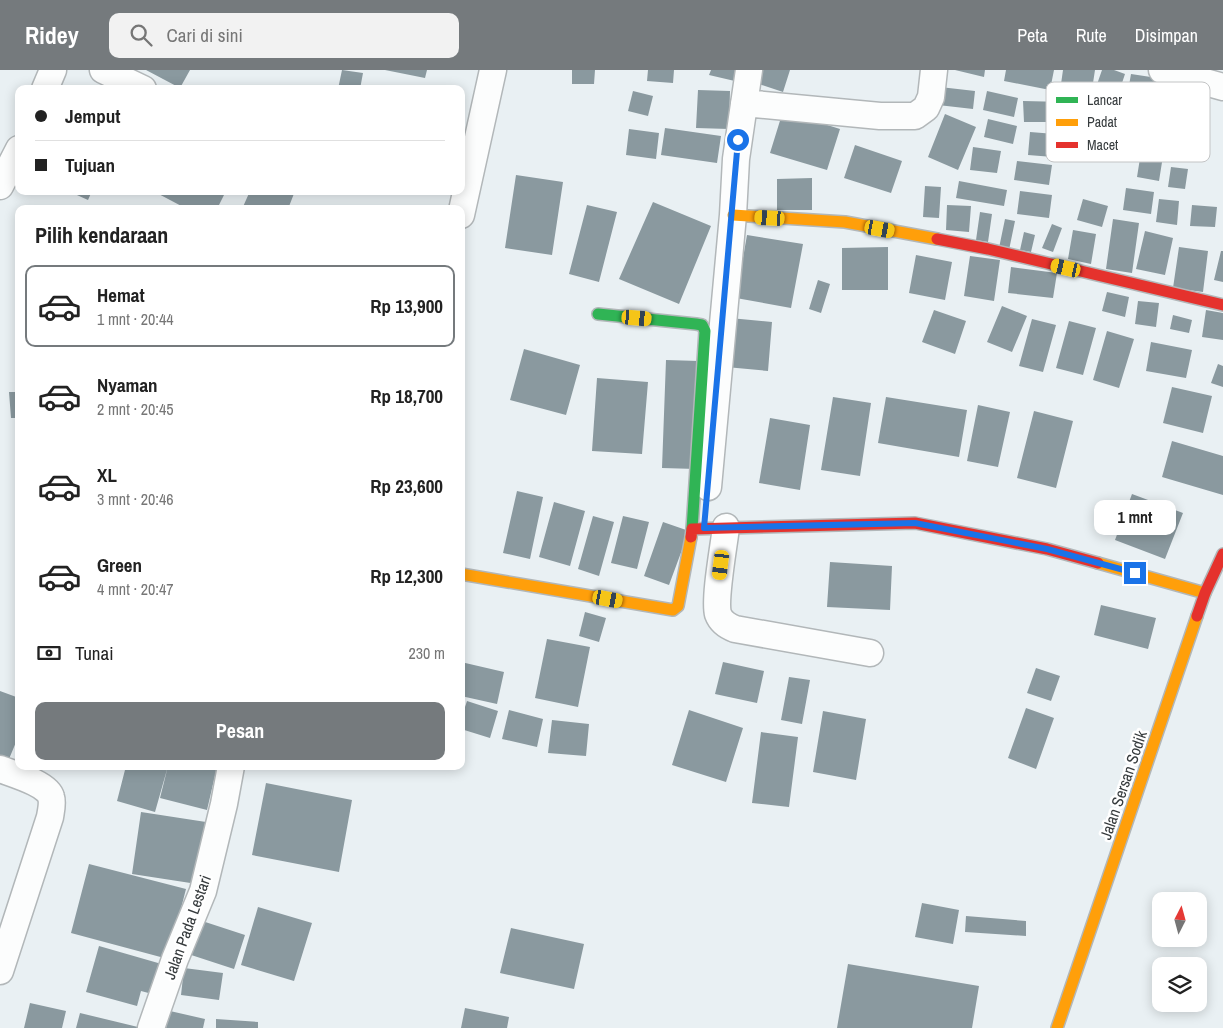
<!DOCTYPE html>
<html lang="id">
<meta charset="utf-8">
<style>
:root{--surface:#fff;--page:#f2f2f2;--text:#222;--muted:#767676;--line:#e0e0e0;--accent:#757a7d}
body{margin:0;font-family:"Archivo Narrow",sans-serif;background:var(--page);color:var(--text);height:100vh;display:flex;flex-direction:column;font-size:19px;white-space:nowrap}
*{box-sizing:border-box;margin:0}
p{font-size:16px;color:var(--muted)}
.icon{flex:none;width:28px;height:28px;fill:none;stroke:currentColor;stroke-width:2;stroke-linecap:round;stroke-linejoin:round}
.map{position:relative;flex:1;overflow:hidden}
.drawer{position:absolute;left:15px;top:135px;width:450px;height:565px;display:flex;flex-direction:column;background:var(--surface);border-radius:10px;box-shadow:0 2px 12px #0003}
.drawer>*{flex:none}
.guide{position:absolute;left:15px;top:15px;width:450px;height:110px;border-radius:10px;box-shadow:0 2px 12px #0003;display:grid;align-content:center;height:110px;padding:0 20px;background:var(--surface)}
.needle{width:32px;rotate:6deg}
.controls{position:absolute;left:1152px;top:822px;display:grid;gap:10px}
.controls a{display:grid;place-items:center;width:55px;height:55px;border-radius:10px;background:var(--surface);box-shadow:0 2px 12px #0003;font-size:25px}
.end{position:absolute;width:22px;height:22px;margin:-11px;border:6px solid #1a73e8;background:#fff;box-shadow:0 0 0 2px #fff}
.from{border-radius:50%}
.bubble{position:absolute;height:35px;border-radius:10px;background:var(--surface);box-shadow:0 2px 12px #0003;font-size:16px;font-weight:700;line-height:35px;text-align:center}
.car{position:absolute;width:15px;height:30px;margin:-15px -8px;border-radius:6px;box-shadow:0 0 4px 1px #0007;background:linear-gradient(#f5c518 24%,#345 0 40%,#f5c518 0 76%,#345 0 86%,#f5c518 0)}
.guide b{display:flex;align-items:center;gap:18px;height:48px;font-size:19px}
.guide b+b{border-top:1px solid var(--line)}
.guide i{width:12px;height:12px;background:var(--text)}
ul{padding:0;list-style:none}
li{display:flex;align-items:center;gap:15px;height:82px;margin:0 10px 8px;padding:0 10px;border:2px solid transparent;border-radius:10px}
li div{flex:1}
li b{display:block;font-size:19px}
li em{font-style:normal;font-weight:700}
li.active{border-color:var(--accent)}
li>.icon{width:45px;height:45px;stroke-width:1.5}
h2{padding:0 20px;font-size:22px;line-height:60px}
.pay{display:flex;align-items:center;gap:12px;height:55px;padding:0 20px;font-size:19px}
.pay p{margin-inline-start:auto}
.primary-button{display:flex;gap:10px;margin-top:auto;padding:10px 20px}
.primary-button a{flex:1;height:58px;border-radius:10px;background:var(--accent);color:#fff;font-size:20px;font-weight:700;line-height:58px;text-align:center}
header{display:flex;align-items:center;gap:30px;box-sizing:border-box;height:70px;padding:0 25px;background:var(--accent);color:#fff}
header strong{font-size:24px}
nav{display:flex;gap:28px;margin-inline-start:auto;font-size:18px}
.search{width:350px;height:45px;background:var(--page);display:flex;align-items:center;gap:12px;box-sizing:border-box;padding:0 18px;border-radius:10px;color:var(--muted);font-size:19px}
.map>svg:first-child{display:block}
</style>
<header>
<strong>Ridey</strong>
<div class="search"><svg class="icon" aria-label="search" viewBox="0 0 24 24"><circle cx="10" cy="10" r="6"/><path d="M15 15l6 6"/></svg>Cari di sini</div>
<nav><a>Peta</a><a>Rute</a><a>Disimpan</a></nav>
</header>
<div class="map">
<svg width="1223" height="958" viewBox="0 0 1223 958">
<rect width="100%" height="100%" fill="#e9f0f3"/>
<path fill="#8a999f" d="M146,0H190L180,18Z
M342,0L363,3L360,19H338Z
M385,0H427L425,8Z
M572,0H595L594,14H572Z
M648,0H674L673,13L647,11Z
M711,0H742L739,12L709,5Z
M760,0H790L783,22L756,13Z
M955,0H985L984,7Z
M1006,0H1054L1050,20L1004,11Z
M1063,0H1095L1091,26L1060,21Z
M1102,0H1114L1125,4L1117,28L1095,20Z
M1131,4L1164,9L1161,27L1128,21Z
M940,17L975,21L973,39L938,35Z
M698,20L730,21L729,59L696,58Z
M633,21L653,26L648,46L628,41Z
M987,21L1018,28L1014,47L983,40Z
M1023,31L1066,32V52H1024Z
M783,41L840,59L827,100L770,83Z
M945,44L976,57L958,100L928,87Z
M988,49L1017,56L1013,74L984,67Z
M665,58L721,66L717,93L661,85Z
M629,59L659,63L656,89L626,85Z
M1030,62L1055,64L1053,87L1028,85Z
M855,75L902,91L891,123L844,108Z
M973,77L1001,81L997,103L970,100Z
M1141,82L1163,86L1159,111L1137,107Z
M1017,91L1052,95L1049,115L1014,110Z
M1171,97L1188,99L1185,119L1168,117Z
M516,105L563,112L552,185L505,178Z
M812,108V140H777V109Z
M959,111L1007,120L1004,136L956,128Z
M925,116L941,117L939,148L923,147Z
M1126,118L1154,122L1151,144L1123,140Z
M68,121H92L88,130Z
M153,121H226L217,139H187Z
M250,121H295L288,139H242Z
M1020,121L1052,125L1049,148L1017,144Z
M1083,129L1108,136L1102,157L1077,150Z
M1159,129L1179,131L1177,155L1156,152Z
M653,132L711,156L679,234L619,209Z
M587,135L617,142L599,212L569,204Z
M947,135L971,136L969,162L946,160Z
M1192,135L1217,137L1215,157L1190,156Z
M980,142L992,144L988,172L976,170Z
M1005,149L1015,151L1009,180L999,178Z
M1113,149L1139,153L1132,203L1106,199Z
M1052,154L1062,158L1053,182L1042,178Z
M1073,160L1096,164L1091,194L1068,189Z
M1145,161L1173,168L1165,205L1136,199Z
M1024,162L1035,165L1031,182L1020,180Z
M747,165L803,174L791,238L736,228Z
M888,177V220H842V178Z
M1179,177L1208,181L1203,222L1173,218Z
M1221,181H1223V212L1214,210Z
M916,185L952,192L945,230L909,223Z
M970,186L1000,190L994,231L964,226Z
M1011,197L1057,203L1053,228L1008,223Z
M818,210L830,214L821,243L809,239Z
M1107,222L1129,227L1125,247L1102,241Z
M1138,231L1159,233L1156,257L1135,254Z
M1002,236L1027,246L1012,282L987,272Z
M934,240L966,251L955,284L922,272Z
M1206,240L1223,243V270L1202,267Z
M1173,245L1192,250L1189,263L1170,259Z
M730,248L772,252L768,301L726,297Z
M1032,249L1056,255L1043,302L1019,296Z
M1069,251L1096,258L1083,305L1056,298Z
M1107,261L1134,269L1119,318L1093,310Z
M1151,272L1192,280L1186,308L1146,301Z
M524,279L580,295L566,345L510,330Z
M666,290L699,291L696,399L662,398Z
M1218,294L1223,296V317L1211,313Z
M597,308L648,312L642,384L592,381Z
M1172,317L1212,326L1203,363L1163,353Z
M9,322H19V348H11Z
M833,327L871,333L860,406L821,400Z
M886,327L967,340L959,387L878,373Z
M978,335L1010,342L998,397L967,391Z
M1034,341L1073,351L1056,418L1017,408Z
M770,348L810,355L800,420L759,413Z
M1172,371L1223,386V425L1162,407Z
M517,421L543,427L530,489L503,483Z
M1132,424L1183,443L1165,489L1115,470Z
M554,432L585,441L570,496L539,487Z
M593,446L614,452L599,506L578,499Z
M623,446L649,452L637,499L611,493Z
M663,452L689,461L669,515L644,506Z
M830,492L892,496L890,540L827,537Z
M1101,535L1156,548L1148,579L1094,565Z
M585,542L606,548L599,572L579,566Z
M547,569L590,577L578,637L535,628Z
M461,592L504,602L497,634L461,626Z
M723,592L764,601L757,633L715,624Z
M1036,598L1060,606L1051,631L1027,623Z
M789,607L810,610L802,654L781,650Z
M0,621L19,628V665L9,689L0,685Z
M467,631L498,641L490,668L461,659V649Z
M1026,638L1054,648L1036,699L1008,688Z
M509,640L543,649L537,677L502,669Z
M689,640L743,658L726,712L672,695Z
M823,641L866,649L856,710L813,702Z
M552,650L589,654L586,686L548,683Z
M761,662L798,667L789,737L752,733Z
M126,696H168L155,742L117,731Z
M168,696L217,697L207,740L160,728Z
M266,713L352,730L339,802L252,785Z
M141,742L206,752L197,814L132,804Z
M89,794L186,819L168,889L71,863Z
M922,833L959,840L953,874L915,867Z
M258,837L312,853L294,911L241,895Z
M966,846L1026,851V866L965,862Z
M193,848L245,865L234,899L182,882Z
M511,858L584,874L574,919L500,903Z
M99,876L165,895L156,925L141,921L137,936L86,922Z
M848,894L979,916L972,958H837Z
M184,898L223,903L219,930L181,925Z
M30,933L66,941L62,958H24Z
M465,938L509,947L507,958H461Z
M170,941L205,949L203,958H166Z
M80,943L138,957V958H76Z
M216,949L258,952V958H216Z"/>
<g fill="none" stroke-linecap="round" stroke-linejoin="round">
<g stroke="#b2b7b9" stroke-width="29">
<path id="street" d="M103,0L143,19
M1162,0L1223,17
M45,19L53,0
M744,33L880,46H915L926,38L931,27L934,0
M0,116L19,79
M461,145L493,0
M708,417L733,145L736,89L749,0
M726,457C724,475 714,529 718,544C721,552 727,556 735,559L870,583
M0,699C13,704 48,714 51,727C53,733 51,741 50,747L0,901
M151,958L175,889L203,821L224,734L231,696"/>
</g>
<g stroke="#b2b7b9" stroke-width="14">
<path id="fast" d="M598,244L696,254L702,255L705,261L692,459"/>
</g>
<g stroke="#b2b7b9" stroke-width="14">
<path id="slow" d="M733,145L845,152L937,169
M1098,493L1205,523
M461,504L673,540L678,536L691,467
M1057,958L1197,546"/>
</g>
<g stroke="#b2b7b9" stroke-width="14">
<path id="jam" d="M937,169L988,179L1223,235
M691,467L692,459L915,453L1047,479L1098,493
M1197,546L1205,523L1223,484"/>
</g>
<use href="#street" stroke="#fcfdfd" stroke-width="26"/>
<use href="#fast" stroke="#30b455" stroke-width="11"/>
<use href="#slow" stroke="#ff9f0a" stroke-width="11"/>
<use href="#jam" stroke="#e5322d" stroke-width="11"/>
</g>
<g fill="none" stroke-linecap="round" stroke-linejoin="round">
<path stroke="#1a73e8" stroke-width="6" d="M738,70L704,458L915,453L1047,479L1135,503"/>
</g>
<g text-anchor="middle" dominant-baseline="central" stroke-width="5" stroke-linejoin="round" paint-order="stroke">
<g font-size="16" fill="#363b3d" stroke="#fff">
<text transform="translate(1123 715) rotate(-71)">Jalan Sersan Sodik</text>
<text transform="translate(187 857) rotate(-70)">Jalan Pada Lestari</text>
</g>
</g>
<rect x="1046" y="12" width="164" height="80" rx="8" fill="#fff" stroke="#c3c4c5" stroke-width="1"/>
<rect x="1056" y="27" width="22" height="6" fill="#30b455"/>
<rect x="1056" y="49" width="22" height="7" fill="#ff9f0a"/>
<rect x="1056" y="72" width="22" height="6" fill="#e5322d"/>
<g font-size="14" fill="#363b3d">
<text x="1087" y="35">Lancar</text>
<text x="1087" y="57">Padat</text>
<text x="1087" y="80">Macet</text>
</g>
</svg>
<div class="controls">
<a><svg class="needle" viewBox="-14 -14 28 28"><path d="M0-13l5 13h-10z" fill="#e53935"/><path d="M0 13l5-13h-10z" fill="#767676"/></svg></a>
<a><svg class="icon" aria-label="layers" viewBox="0 0 24 24"><path d="M12 4l9 5-9 5-9-5zM3 14l9 5 9-5"/></svg></a>
</div>
<i class="end from" style="left:738px;top:70px"></i>
<i class="end" style="left:1135px;top:503px"></i>
<div class="bubble" style="left:1094px;top:430px;width:82px">1 mnt</div>
<i class="car" style="left:770px;top:148px;rotate:273deg"></i>
<i class="car" style="left:880px;top:159px;rotate:100deg"></i>
<i class="car" style="left:1066px;top:198px;rotate:283deg"></i>
<i class="car" style="left:637px;top:248px;rotate:95deg"></i>
<i class="car" style="left:721px;top:495px;rotate:187deg"></i>
<i class="car" style="left:608px;top:529px;rotate:100deg"></i>
<div class="guide">
<b><i class="from"></i>Jemput</b>
<b><i></i>Tujuan</b>
</div>
<section class="drawer">
<h2>Pilih kendaraan</h2>
<ul>
<li class="active"><svg class="icon" aria-label="car" viewBox="0 0 24 24"><path d="M5 17H2v-5l4-1 3-4h7l3 4 3 1v5h-3M9 17h6M6 11h13"/><circle cx="7" cy="17" r="2"/><circle cx="17" cy="17" r="2"/></svg><div><b>Hemat</b><p>1 mnt · 20:44</p></div><em>Rp 13,900</em></li>
<li><svg class="icon" aria-label="car" viewBox="0 0 24 24"><path d="M5 17H2v-5l4-1 3-4h7l3 4 3 1v5h-3M9 17h6M6 11h13"/><circle cx="7" cy="17" r="2"/><circle cx="17" cy="17" r="2"/></svg><div><b>Nyaman</b><p>2 mnt · 20:45</p></div><em>Rp 18,700</em></li>
<li><svg class="icon" aria-label="car" viewBox="0 0 24 24"><path d="M5 17H2v-5l4-1 3-4h7l3 4 3 1v5h-3M9 17h6M6 11h13"/><circle cx="7" cy="17" r="2"/><circle cx="17" cy="17" r="2"/></svg><div><b>XL</b><p>3 mnt · 20:46</p></div><em>Rp 23,600</em></li>
<li><svg class="icon" aria-label="car" viewBox="0 0 24 24"><path d="M5 17H2v-5l4-1 3-4h7l3 4 3 1v5h-3M9 17h6M6 11h13"/><circle cx="7" cy="17" r="2"/><circle cx="17" cy="17" r="2"/></svg><div><b>Green</b><p>4 mnt · 20:47</p></div><em>Rp 12,300</em></li>
</ul>
<div class="pay"><svg class="icon" aria-label="cash" viewBox="0 0 24 24"><path d="M3 7h18v10H3z"/><circle cx="12" cy="12" r="2"/></svg>Tunai<p>230 m</p></div>
<div class="primary-button"><a>Pesan</a></div>
</section>
</div>
